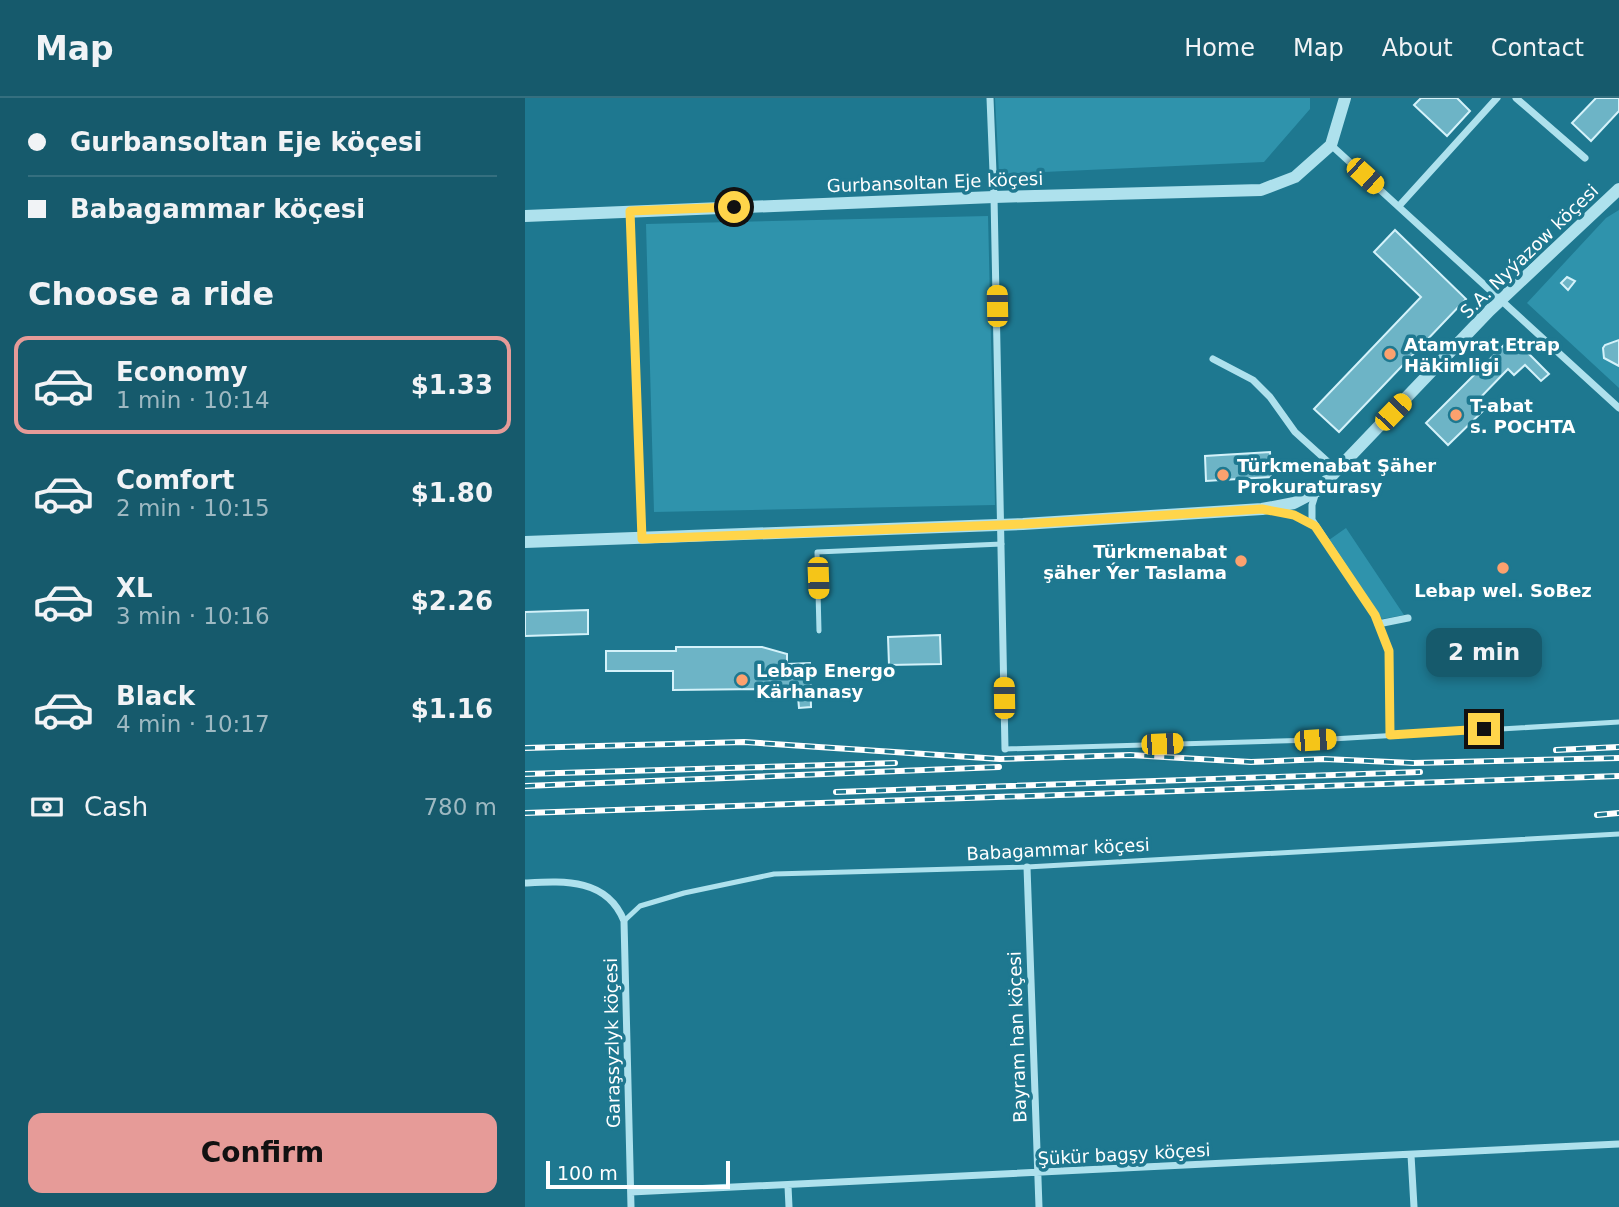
<!DOCTYPE html>
<meta charset="utf-8">
<style>
:root{--surface:#165a6c;--page:#1f6072;--text:#f1f3f6;--muted:#9eb9c2;--line:#356f7f;--accent:#e69b98}
body{margin:0;font-family:"DejaVu Sans",sans-serif;background:var(--page);color:var(--text);height:100vh;display:flex;flex-direction:column;font-size:26px;white-space:nowrap}
*{box-sizing:border-box;margin:0}
p{font-size:23px;color:var(--muted)}
.icon{flex:none;width:38px;height:38px;fill:none;stroke:currentColor;stroke-width:2;stroke-linecap:round;stroke-linejoin:round}
.map{position:relative;flex:1;overflow:hidden}
.drawer{display:flex;flex-direction:column;background:var(--surface);width:525px}
.drawer>*{flex:none}
.hud{display:grid;align-content:center;height:154px;padding:0 28px;background:var(--surface)}
.scale{position:absolute;left:21px;bottom:18px;width:184px;box-sizing:border-box;padding-left:7px;border:4px solid #fff;border-top:0;font-size:19px;line-height:24px;white-space:nowrap;color:#fff;-webkit-text-stroke:5px #1e7890;paint-order:stroke}
.end{position:absolute;width:32px;height:32px;margin:-16px;border:9px solid #ffd54a;background:#111;box-shadow:0 0 0 4px #111}
.from{border-radius:50%}
.bubble{position:absolute;height:49px;border-radius:14px;background:var(--surface);box-shadow:0 4px 10px #0003;font-size:23px;font-weight:700;line-height:49px;text-align:center}
.car{position:absolute;width:21px;height:42px;margin:-21px -10px;border-radius:9px;box-shadow:0 0 5px 2px #0007;background:linear-gradient(#f5c518 24%,#345 0 40%,#f5c518 0 76%,#345 0 86%,#f5c518 0)}
.hud b{display:flex;align-items:center;gap:24px;height:66px;font-size:26px}
.hud b+b{border-top:2px solid var(--line)}
.hud i{width:18px;height:18px;background:var(--text)}
ul{padding:0;list-style:none}
li{display:flex;align-items:center;gap:21px;height:98px;margin:0 14px 10px;padding:0 14px;border:4px solid transparent;border-radius:14px}
li div{flex:1}
li b{display:block;font-size:26px}
li em{font-style:normal;font-weight:700}
li.on{border-color:var(--accent)}
li>.icon{width:63px;height:63px;stroke-width:1.5}
h2{padding:0 28px;font-size:32px;line-height:84px}
.pay{display:flex;align-items:center;gap:18px;height:77px;padding:0 28px;font-size:26px}
.pay p{margin-inline-start:auto}
.primary-button{display:flex;gap:14px;margin-top:auto;padding:14px 28px}
.primary-button a{flex:1;height:80px;border-radius:14px;background:var(--accent);color:#111;font-size:28px;font-weight:700;line-height:80px;text-align:center}
header{display:flex;align-items:center;gap:42px;box-sizing:border-box;height:98px;padding:0 35px;background:var(--surface);border-bottom:2px solid var(--line)}
header strong{font-size:33px}
nav{display:flex;gap:38px;margin-inline-start:auto;font-size:24px}
main{display:flex;flex:1;min-height:0}
.map>svg:first-child{display:block}
</style>
<header>
<strong>Map</strong>
<nav><a>Home</a><a>Map</a><a>About</a><a>Contact</a></nav>
</header>
<main>
<section class="drawer">
<div class="hud">
<b><i class="from"></i>Gurbansoltan Eje köçesi</b>
<b><i></i>Babagammar köçesi</b>
</div>
<h2>Choose a ride</h2>
<ul>
<li class="on"><svg class="icon" aria-label="car" viewBox="0 0 24 24"><path d="M5 17H2v-5l4-1 3-4h7l3 4 3 1v5h-3M9 17h6M6 11h13"/><circle cx="7" cy="17" r="2"/><circle cx="17" cy="17" r="2"/></svg><div><b>Economy</b><p>1 min · 10:14</p></div><em>$1.33</em></li>
<li><svg class="icon" aria-label="car" viewBox="0 0 24 24"><path d="M5 17H2v-5l4-1 3-4h7l3 4 3 1v5h-3M9 17h6M6 11h13"/><circle cx="7" cy="17" r="2"/><circle cx="17" cy="17" r="2"/></svg><div><b>Comfort</b><p>2 min · 10:15</p></div><em>$1.80</em></li>
<li><svg class="icon" aria-label="car" viewBox="0 0 24 24"><path d="M5 17H2v-5l4-1 3-4h7l3 4 3 1v5h-3M9 17h6M6 11h13"/><circle cx="7" cy="17" r="2"/><circle cx="17" cy="17" r="2"/></svg><div><b>XL</b><p>3 min · 10:16</p></div><em>$2.26</em></li>
<li><svg class="icon" aria-label="car" viewBox="0 0 24 24"><path d="M5 17H2v-5l4-1 3-4h7l3 4 3 1v5h-3M9 17h6M6 11h13"/><circle cx="7" cy="17" r="2"/><circle cx="17" cy="17" r="2"/></svg><div><b>Black</b><p>4 min · 10:17</p></div><em>$1.16</em></li>
</ul>
<div class="pay"><svg class="icon" aria-label="cash" viewBox="0 0 24 24"><path d="M3 7h18v10H3z"/><circle cx="12" cy="12" r="2"/></svg>Cash<p>780 m</p></div>
<div class="primary-button"><a>Confirm</a></div>
</section>
<div class="map">
<svg width="1094" height="1109" viewBox="0 0 1094 1109">
<rect width="100%" height="100%" fill="#1e7890"/>
<path fill="#2f93ac" d="M470,0H785V11L739,64L474,76Z
M1094,112V290L1002,205L1081,120Z
M463,118L470,407L129,414L121,126Z
M821,430L879,517L857,521L804,442Z"/>
<path fill="#6db4c6" stroke="#d4f2fa" stroke-width="2" d="M896,0H932L945,13L922,38L889,7Z
M1071,0H1094V13L1066,43L1047,25Z
M870,132L941,201L814,334L789,311L896,199L849,154Z
M1042,179L1050,183L1043,192L1036,185Z
M987,239L1024,276L1016,283L1000,267L989,277L983,271L953,302L961,310L923,347L901,325Z
M1094,242V268L1079,260L1078,250L1080,247Z
M745,354L746,379L681,383L680,358Z
M63,512V536L0,538V514Z
M415,537L416,566L364,567L363,539Z
M151,549H237L262,556V566L285,565L286,609L274,610L273,599L238,600L236,591L148,592V573H81V553H151Z"/>
<g fill="none" stroke-linecap="round" stroke-linejoin="round">
<path stroke="#aee1ed" stroke-width="5" d="M294,533L292,454L477,446
M480,651L790,642L1094,624
M99,823L115,808L159,795L249,776L502,769L1094,736"/>
<path stroke="#aee1ed" stroke-width="7" d="M465,0L469,99L480,651
M991,0L1060,60
M806,47L1094,310
M874,108L972,0
M105,113L117,441
M688,261L728,282L745,299L770,334L812,372
M791,394L787,407V422L850,517L864,553L865,637
M745,412L769,417L789,427
M853,526L883,520
M502,769L514,1109
M0,785C39,783 82,780 99,823L106,1109
M886,1057L889,1109
M263,1088L264,1109
M106,1094L1094,1046"/>
<path stroke="#aee1ed" stroke-width="12" d="M0,118L469,99L736,92L770,79L806,47L820,0
M0,444L498,426L737,411L769,405L792,393L964,213L1094,91"/>
<g stroke="#fff" stroke-width="6">
<path id="rail" d="M0,650L219,644L475,661L605,657L726,664L799,661L888,665L1094,660
M1031,652L1094,649
M0,676L370,665
M0,688L474,669
M311,694L895,674
M0,715L1094,678
M1072,717L1094,715"/>
</g>
<use href="#rail" stroke="#1e7890" stroke-width="3.5" stroke-dasharray="10" stroke-linecap="butt"/>
</g>
<g fill="none" stroke-linecap="round" stroke-linejoin="round">
<path stroke="#ffd54a" stroke-width="9" d="M209,109L105,113L117,441L499,426L737,411L769,417L790,428L850,517L864,553L865,637L959,631"/>
</g>
<g fill="#fca16e" stroke="#1e7890" stroke-width="2.5">
<circle cx="865" cy="256" r="7"/>
<circle cx="931" cy="317" r="7"/>
<circle cx="698" cy="377" r="7"/>
<circle cx="716" cy="463" r="7"/>
<circle cx="978" cy="470" r="7"/>
<circle cx="217" cy="582" r="7"/>
</g>
<g text-anchor="middle" dominant-baseline="central" stroke-width="7" stroke-linejoin="round" paint-order="stroke">
<g font-size="18" fill="#fff" stroke="#1e7890">
<text transform="translate(410 84) rotate(-2)">Gurbansoltan Eje köçesi</text>
<text transform="translate(1004 153) rotate(-44)">S.A. Nyýazow köçesi</text>
<text transform="translate(533 751) rotate(-3)">Babagammar köçesi</text>
<text transform="translate(492 939) rotate(-92)">Bayram han köçesi</text>
<text transform="translate(87 945) rotate(-91)">Garaşsyzlyk köçesi</text>
<text transform="translate(599 1056) rotate(-3)">Şükür bagşy köçesi</text>
</g>
<g font-size="18" font-weight="bold" fill="#fff" stroke="#1e7890" text-anchor="start">
<text x="879" y="246">Atamyrat Etrap<tspan x="879" dy="21">Häkimligi</tspan></text>
<text x="945" y="307">T-abat<tspan x="945" dy="21">s. POCHTA</tspan></text>
<text x="712" y="367">Türkmenabat Şäher<tspan x="712" dy="21">Prokuraturasy</tspan></text>
<text x="702" y="453" text-anchor="end">Türkmenabat<tspan x="702" dy="21">şäher Ýer Taslama</tspan></text>
<text x="978" y="492" text-anchor="middle">Lebap wel. SoBez</text>
<text x="231" y="572">Lebap Energo<tspan x="231" dy="21">Kärhanasy</tspan></text>
</g>
</g>
</svg>
<div class="scale">100 m</div>
<i class="end from" style="left:209px;top:109px"></i>
<i class="end" style="left:959px;top:631px"></i>
<div class="bubble" style="left:901px;top:530px;width:116px">2 min</div>
<i class="car" style="left:840px;top:78px;rotate:132deg"></i>
<i class="car" style="left:472px;top:208px;rotate:359deg"></i>
<i class="car" style="left:868px;top:314px;rotate:44deg"></i>
<i class="car" style="left:293px;top:480px;rotate:178deg"></i>
<i class="car" style="left:479px;top:600px;rotate:359deg"></i>
<i class="car" style="left:790px;top:642px;rotate:86deg"></i>
<i class="car" style="left:637px;top:646px;rotate:88deg"></i>
</div>
</main>
